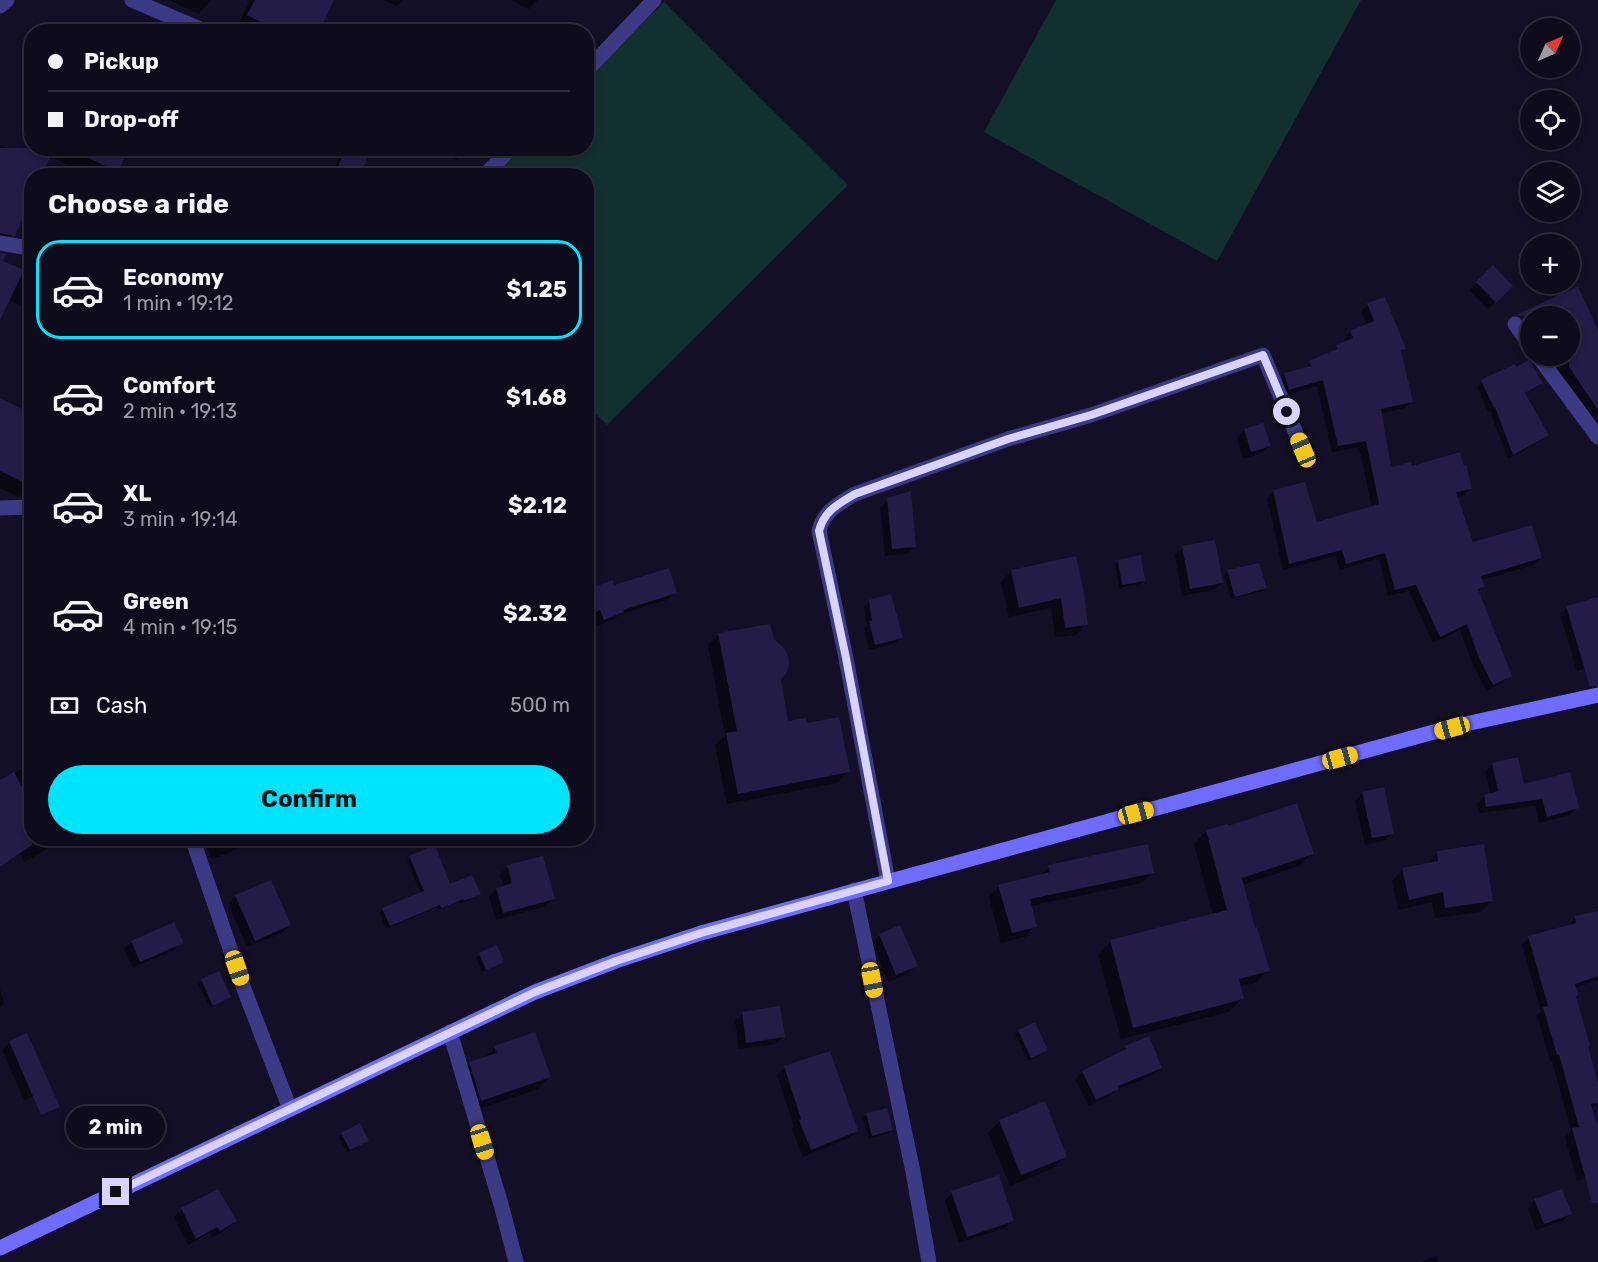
<!DOCTYPE html>
<meta charset="utf-8">
<style>
:root{--surface:#0e0b1c;--page:#171425;--text:#f1f3f6;--muted:#9b9ba3;--line:#2e2b3b;--accent:#00e5ff}
body{margin:0;font-family:Rubik,sans-serif;background:var(--page);color:var(--text);height:100vh;display:flex;flex-direction:column;font-size:22px;white-space:nowrap}
*{box-sizing:border-box;margin:0}
p{font-size:20px;color:var(--muted)}
.icon{flex:none;width:33px;height:33px;fill:none;stroke:currentColor;stroke-width:2;stroke-linecap:round;stroke-linejoin:round}
.map{position:relative;flex:1;overflow:hidden}
.sheet{position:absolute;left:24px;top:168px;width:570px;height:678px;display:flex;flex-direction:column;background:var(--surface);border-radius:24px;box-shadow:0 3px 9px #0003,0 0 0 2px var(--line)}
.sheet>*{flex:none}
.hud{position:absolute;left:24px;top:24px;width:570px;height:132px;border-radius:24px;box-shadow:0 3px 9px #0003,0 0 0 2px var(--line);display:grid;align-content:center;height:132px;padding:0 24px;background:var(--surface)}
.needle{width:39px;rotate:45deg}
.buttons{position:absolute;left:1520px;top:18px;display:grid;gap:12px}
.buttons a{display:grid;place-items:center;width:60px;height:60px;border-radius:50%;background:var(--surface);box-shadow:0 3px 9px #0003,0 0 0 2px var(--line);font-size:30px}
.end{position:absolute;width:27px;height:27px;margin:-14px;border:8px solid #d9d4ff;background:#111;box-shadow:0 0 0 3px #111}
.from{border-radius:50%}
.bubble{position:absolute;height:42px;border-radius:21px;background:var(--surface);box-shadow:0 3px 9px #0003,0 0 0 2px var(--line);font-size:20px;font-weight:700;line-height:42px;text-align:center}
.car{position:absolute;width:18px;height:36px;margin:-18px -9px;border-radius:8px;box-shadow:0 0 4px 2px #0007;background:linear-gradient(#f5c518 24%,#345 0 40%,#f5c518 0 76%,#345 0 86%,#f5c518 0)}
.hud b{display:flex;align-items:center;gap:21px;height:57px;font-size:22px}
.hud b+b{border-top:2px solid var(--line)}
.hud i{width:15px;height:15px;background:var(--text)}
ul{padding:0;list-style:none}
li{display:flex;align-items:center;gap:18px;height:99px;margin:0 12px 9px;padding:0 12px;border:3px solid transparent;border-radius:24px}
li div{flex:1}
li b{display:block;font-size:22px}
li em{font-style:normal;font-weight:700}
li.active{border-color:var(--accent)}
li>.icon{width:54px;height:54px;stroke-width:1.5}
h2{padding:0 24px;font-size:27px;line-height:72px}
.pay{display:flex;align-items:center;gap:15px;height:66px;padding:0 24px;font-size:22px}
.pay p{margin-inline-start:auto}
.cta{display:flex;gap:12px;margin-top:auto;padding:12px 24px}
.cta a{flex:1;height:69px;border-radius:36px;background:var(--accent);color:#111;font-size:24px;font-weight:700;line-height:69px;text-align:center}
.map>svg:first-child{display:block}
</style>
<div class="map">
<svg width="1598" height="1262" viewBox="0 0 1598 1262">
<rect width="100%" height="100%" fill="#130f26"/>
<path fill="#12302f" d="M1056,0H1361L1217,261L984,132Z
M664,2L848,185L607,425L587,405L586,176H490L517,149L586,148L587,79Z"/>
<path fill="#0007" d="M169,0H211L199,14Z
M250,0H333L318,32H246L237,27Z
M383,0H403L397,6Z
M510,0H538L529,9Z
M0,145L45,166L32,176L13,235L2,247L0,246Z
M45,148H128L117,171L113,176H90L43,153Z
M347,148L359,176H331L340,155Z
M439,148H466L457,160L438,151Z
M0,254L1,261L32,276V311L9,300L0,317Z
M1493,267L1511,286L1488,309L1469,290Z
M1577,288L1598,347V414L1591,417L1563,376L1556,379L1545,356H1569V316H1530V321L1527,315Z
M1368,305L1404,348L1400,352L1412,402L1405,408L1380,414L1390,469L1411,468L1470,489L1463,496L1456,497L1472,544L1541,558L1534,565L1481,580L1483,586L1478,592L1510,676L1503,682L1486,691L1473,665L1460,630L1433,643L1409,591L1388,596L1379,558L1340,570L1336,556L1283,570L1267,498L1273,492L1304,484L1316,524L1372,508L1359,447L1332,452L1317,386L1283,396L1278,381L1285,375L1303,370L1310,363L1330,353L1337,347L1346,343L1344,338L1351,332L1367,326L1361,311Z
M1529,362L1543,382L1538,387L1524,394L1547,435L1542,440L1508,459L1490,411L1488,412L1477,387L1482,382Z
M0,400L32,484L19,497L0,488Z
M1262,425L1269,445L1262,453L1243,459L1237,438L1244,430Z
M888,500L915,547L907,554L885,556L880,508Z
M1183,548L1222,583L1214,590L1182,596L1175,555Z
M1075,557L1086,624L1076,635L1055,637L1051,608L1009,617L1001,582L1011,571Z
M1119,561L1144,580L1140,584L1119,588L1115,564Z
M1227,571L1265,587L1262,591L1231,599L1224,575Z
M613,587L675,592L667,600L618,615L615,619L596,626L593,616L586,619V592Z
M1598,599V665L1577,671L1560,614L1567,608Z
M870,601L901,637L895,643L869,650L864,628L867,626L864,607Z
M719,634L779,679L787,723L805,725L848,772L837,783L727,804L715,745L725,736L708,645Z
M31,763L32,838H48L52,844L46,850L24,862L20,854L0,867V782Z
M1492,764L1523,786L1578,807L1570,815L1539,823L1535,806L1479,813L1477,804L1484,796L1491,795L1485,771Z
M1363,793L1392,834L1384,841L1365,845L1355,801Z
M1227,828L1312,853L1299,866L1242,885L1254,930L1268,970L1255,983L1239,987L1242,999L1229,1012L1121,1039L1098,954L1111,941L1213,916L1194,844L1206,831Z
M204,838H256L250,844L212,859Z
M1438,853L1491,901L1481,912L1435,918L1432,902L1398,910L1392,881L1402,870L1427,864Z
M410,857L449,886L479,894L460,904L459,901L438,910L437,907L386,929L380,913L383,910L421,894L407,861Z
M508,867L553,898L546,906L496,920L489,897L496,889L504,887L500,874Z
M1049,867L1153,873L1142,883L1030,906L1035,926L1025,937L1001,943L989,897L999,886L1040,876Z
M236,896L289,925L282,933L247,947L228,904Z
M1575,918L1598,923V980L1575,988L1574,997L1598,1089V1104L1591,1109L1598,1135V1176L1577,1181L1565,1137L1571,1131L1552,1061H1550L1537,1015L1541,1012L1522,945L1529,938L1569,927Z
M880,935L916,966L908,974L888,982L872,943Z
M132,942H182L174,950L133,968L124,949Z
M496,947L502,961L482,972L476,958Z
M202,981L230,997L210,1008L198,984Z
M0,989L4,1003L0,1007Z
M743,1013L783,1037L776,1044L739,1049L735,1021Z
M1019,1031L1046,1050L1028,1061L1015,1034Z
M10,1042L42,1094L24,1100L2,1050Z
M1126,1047L1160,1068L1153,1075L1115,1091L1110,1096L1089,1106L1075,1079L1083,1072L1119,1054Z
M495,1048L549,1077L538,1089L470,1112L458,1075L470,1064L483,1059Z
M829,1053L856,1131L849,1138L803,1157L792,1129L794,1127L777,1075L784,1068Z
M886,1110L892,1130L888,1133L869,1139L863,1118L866,1115Z
M1000,1121L1065,1156L1054,1168L1010,1186L988,1133Z
M342,1134L367,1141L347,1153L339,1137Z
M218,1191L235,1221L227,1229L212,1238L209,1233L188,1245L174,1217L181,1210Z
M952,1193L1013,1220L1005,1228L959,1243L945,1200Z
M1535,1200L1570,1213L1563,1221L1536,1230L1528,1208Z
M1436,1256L1438,1262H1421Z"/>
<path fill="#241b47" d="M255,0H334L319,32H281L247,15Z
M0,148H54L42,176H32V199L15,236L0,233Z
M68,148H129L118,172Z
M346,148H354L369,155L360,176H334Z
M0,253L6,254L3,261L24,270L0,320Z
M1493,265L1513,286L1496,303L1476,282Z
M1578,286L1598,330V410L1569,367V316H1521L1516,315Z
M1385,297L1406,349L1401,350L1413,402L1381,409L1391,467L1411,462L1412,466L1460,452L1464,466L1466,465L1472,489L1456,492L1473,542L1532,525L1542,558L1481,576L1485,587L1478,589L1512,676L1493,685L1479,658L1467,624L1440,637L1416,585L1395,590L1385,553L1346,564L1342,550L1289,564L1273,490L1305,482L1317,522L1379,504L1366,441L1338,446L1323,380L1289,390L1284,373L1311,366L1309,361L1337,349L1336,345L1353,338L1350,331L1374,321L1367,303Z
M1529,360L1543,383L1525,393L1549,435L1513,455L1495,407L1494,408L1481,380L1515,364L1516,367Z
M0,398L32,414V486L0,471Z
M1263,423L1271,446L1251,452L1244,429Z
M911,491L916,547L892,549L887,498Z
M1215,540L1223,583L1190,589L1182,546Z
M1141,555L1145,581L1122,585L1118,560Z
M1076,556L1084,593L1088,625L1065,628L1061,598L1019,608L1011,570Z
M1259,563L1267,588L1235,597L1227,570Z
M669,568L677,593L623,610L624,612L604,620L600,610L586,616V590L613,580L614,585Z
M891,594L903,638L875,645L869,621H872L869,600Z
M1598,597V686L1590,687L1566,606Z
M770,624L774,639L783,647L788,655L789,664L787,672L781,680L788,721L806,718L807,723L839,717L850,772L738,794L726,733L737,731L718,633Z
M1518,757L1524,784L1570,772L1579,808L1547,817L1542,799L1486,807L1484,795L1498,791L1492,763Z
M14,772L32,805V845L0,867V780Z
M1384,787L1394,834L1372,838L1362,792Z
M1297,803L1314,854L1242,878L1255,928L1257,927L1270,971L1239,979L1244,999L1133,1028L1110,940L1227,910L1206,830L1228,824V826Z
M1148,844L1154,873L1030,899L1037,927L1012,933L998,885L1050,872L1048,865Z
M1484,844L1493,901L1445,908L1443,892L1409,900L1402,868L1438,861L1437,851Z
M435,845L450,884L472,875L481,894L464,901L463,899L442,908L440,905L390,926L382,908L424,891L409,856Z
M543,856L555,899L503,913L496,888L512,883L507,865Z
M271,880L291,925L255,941L235,895Z
M1598,911V976L1575,984L1578,995L1576,996L1590,1046H1588L1598,1083V1103L1591,1104L1596,1122H1598V1203H1592L1572,1128L1579,1127L1559,1054L1557,1055L1543,1007L1548,1006L1528,936L1576,923L1575,916Z
M174,922L184,943L140,962L131,941Z
M900,925L918,966L896,975L879,934Z
M497,945L504,962L486,970L479,953Z
M219,971L231,997L213,1006L201,979Z
M780,1006L785,1037L746,1043L742,1012Z
M1035,1022L1048,1050L1031,1058L1018,1030Z
M535,1032L551,1077L481,1101L469,1062L497,1053L494,1046Z
M27,1033L60,1107L41,1115L9,1041Z
M1149,1036L1162,1068L1118,1086L1119,1089L1096,1100L1082,1071L1126,1049L1125,1046Z
M830,1051L858,1131L811,1150L799,1120L801,1119L784,1066Z
M1045,1101L1067,1157L1021,1175L999,1120Z
M887,1108L893,1130L872,1136L866,1113Z
M360,1123L369,1141L350,1150L341,1133Z
M999,1175L1014,1221L967,1237L951,1191Z
M218,1189L237,1221L220,1231L217,1227L196,1239L181,1208Z
M1562,1189L1572,1214L1544,1224L1534,1199Z"/>
<g fill="none" stroke-linecap="round" stroke-linejoin="round">
<path stroke="#3d3a85" stroke-width="15" d="M132,0L207,32
M0,6L7,0
M586,71L654,0
M484,176L511,148
M0,243L23,247L32,243
M1515,324L1530,345
M1538,356L1598,437
M0,508L32,507
M192,838L244,989L290,1109
M888,881L846,658L819,531C824,511 838,504 855,494L1008,439L1091,415L1263,355L1303,450
M854,890L913,1172L929,1262
M450,1032L502,1208L516,1262"/>
<path stroke="#6f6bff" stroke-width="15" d="M0,1248L535,992L616,961L701,933L1452,727L1598,695"/>
</g>
<g fill="none" stroke-linecap="round" stroke-linejoin="round">
<path stroke="#d9d4ff" stroke-width="8" d="M116,1192L535,992L616,961L701,933L888,881L846,658L819,531C824,511 838,504 855,494L1008,439L1091,415L1263,355L1287,412"/>
</g>
</svg>
<div class="buttons">
<a><svg class="needle" viewBox="-14 -14 28 28"><path d="M0-13l5 13h-10z" fill="#e53935"/><path d="M0 13l5-13h-10z" fill="#9b9ba3"/></svg></a>
<a><svg class="icon" aria-label="locate" viewBox="0 0 24 24"><circle cx="12" cy="12" r="6"/><path d="M12 2v4M12 18v4M2 12h4M18 12h4"/></svg></a>
<a><svg class="icon" aria-label="layers" viewBox="0 0 24 24"><path d="M12 4l9 5-9 5-9-5zM3 14l9 5 9-5"/></svg></a>
<a>+</a>
<a>−</a>
</div>
<i class="end from" style="left:1287px;top:412px"></i>
<i class="end" style="left:116px;top:1192px"></i>
<div class="bubble" style="left:66px;top:1106px;width:99px">2 min</div>
<i class="car" style="left:1303px;top:450px;rotate:337deg"></i>
<i class="car" style="left:1452px;top:728px;rotate:255deg"></i>
<i class="car" style="left:1340px;top:758px;rotate:75deg"></i>
<i class="car" style="left:1136px;top:813px;rotate:75deg"></i>
<i class="car" style="left:237px;top:968px;rotate:161deg"></i>
<i class="car" style="left:872px;top:980px;rotate:169deg"></i>
<i class="car" style="left:482px;top:1142px;rotate:163deg"></i>
<div class="hud">
<b><i class="from"></i>Pickup</b>
<b><i></i>Drop-off</b>
</div>
<section class="sheet">
<h2>Choose a ride</h2>
<ul>
<li class="active"><svg class="icon" aria-label="car" viewBox="0 0 24 24"><path d="M5 17H2v-5l4-1 3-4h7l3 4 3 1v5h-3M9 17h6M6 11h13"/><circle cx="7" cy="17" r="2"/><circle cx="17" cy="17" r="2"/></svg><div><b>Economy</b><p>1 min · 19:12</p></div><em>$1.25</em></li>
<li><svg class="icon" aria-label="car" viewBox="0 0 24 24"><path d="M5 17H2v-5l4-1 3-4h7l3 4 3 1v5h-3M9 17h6M6 11h13"/><circle cx="7" cy="17" r="2"/><circle cx="17" cy="17" r="2"/></svg><div><b>Comfort</b><p>2 min · 19:13</p></div><em>$1.68</em></li>
<li><svg class="icon" aria-label="car" viewBox="0 0 24 24"><path d="M5 17H2v-5l4-1 3-4h7l3 4 3 1v5h-3M9 17h6M6 11h13"/><circle cx="7" cy="17" r="2"/><circle cx="17" cy="17" r="2"/></svg><div><b>XL</b><p>3 min · 19:14</p></div><em>$2.12</em></li>
<li><svg class="icon" aria-label="car" viewBox="0 0 24 24"><path d="M5 17H2v-5l4-1 3-4h7l3 4 3 1v5h-3M9 17h6M6 11h13"/><circle cx="7" cy="17" r="2"/><circle cx="17" cy="17" r="2"/></svg><div><b>Green</b><p>4 min · 19:15</p></div><em>$2.32</em></li>
</ul>
<div class="pay"><svg class="icon" aria-label="cash" viewBox="0 0 24 24"><path d="M3 7h18v10H3z"/><circle cx="12" cy="12" r="2"/></svg>Cash<p>500 m</p></div>
<div class="cta"><a>Confirm</a></div>
</section>
</div>
